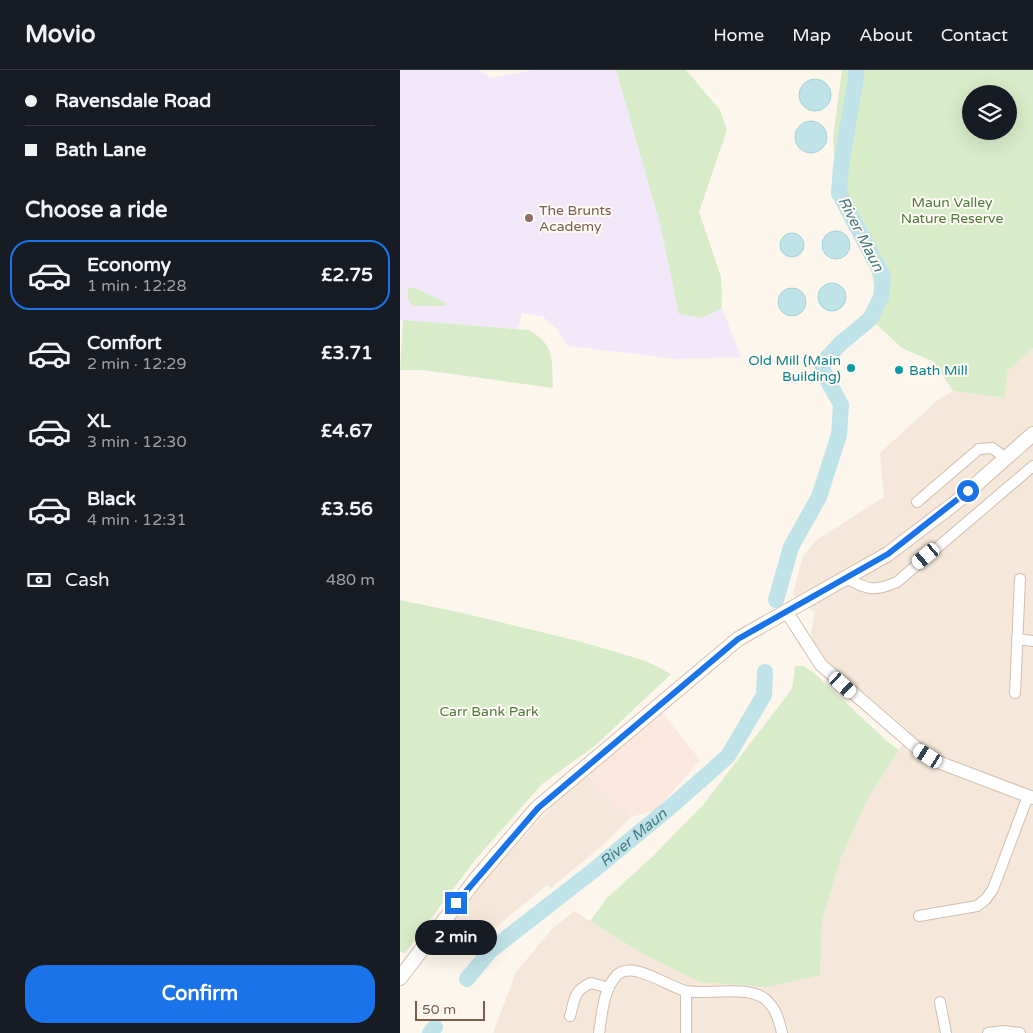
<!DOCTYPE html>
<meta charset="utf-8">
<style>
:root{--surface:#171b24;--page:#20242c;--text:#f1f3f6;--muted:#9ea1a6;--line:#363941;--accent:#1a73e8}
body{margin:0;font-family:"Varela Round",sans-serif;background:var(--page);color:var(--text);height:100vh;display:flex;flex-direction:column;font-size:19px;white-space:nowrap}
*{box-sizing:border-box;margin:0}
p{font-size:16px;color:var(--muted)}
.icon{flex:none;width:28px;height:28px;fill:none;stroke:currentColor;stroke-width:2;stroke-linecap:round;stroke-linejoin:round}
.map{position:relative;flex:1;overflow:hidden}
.side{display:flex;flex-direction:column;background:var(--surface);width:400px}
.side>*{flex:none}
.hud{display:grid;align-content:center;height:110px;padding:0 25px;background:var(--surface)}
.controls{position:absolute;left:562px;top:15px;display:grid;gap:10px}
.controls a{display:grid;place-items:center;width:55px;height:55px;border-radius:50%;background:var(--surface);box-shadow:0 5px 20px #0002;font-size:25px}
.scale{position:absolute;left:15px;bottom:12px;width:70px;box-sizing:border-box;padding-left:5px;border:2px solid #7a5c4d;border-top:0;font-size:14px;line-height:18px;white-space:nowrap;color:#7a5c4d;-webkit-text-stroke:4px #fffaf3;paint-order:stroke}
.end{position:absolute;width:22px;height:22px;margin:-11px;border:6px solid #1a73e8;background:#fff;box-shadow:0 0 0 2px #fff}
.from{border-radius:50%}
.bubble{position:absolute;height:35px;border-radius:18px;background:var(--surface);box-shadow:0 5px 20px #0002;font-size:16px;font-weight:700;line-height:35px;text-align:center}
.car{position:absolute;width:15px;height:30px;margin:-15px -8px;border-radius:6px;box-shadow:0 0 4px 1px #0007;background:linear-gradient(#fff 24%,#345 0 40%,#fff 0 76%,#345 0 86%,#fff 0)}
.hud b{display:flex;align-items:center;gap:18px;height:48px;font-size:19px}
.hud b+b{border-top:1px solid var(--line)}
.hud i{width:12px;height:12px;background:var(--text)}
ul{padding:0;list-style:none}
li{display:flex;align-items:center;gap:15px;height:70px;margin:0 10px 8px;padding:0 15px;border:2px solid transparent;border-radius:20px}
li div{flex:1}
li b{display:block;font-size:19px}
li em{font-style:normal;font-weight:700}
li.active{border-color:var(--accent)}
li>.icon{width:45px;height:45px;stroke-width:1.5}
h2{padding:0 25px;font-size:22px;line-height:60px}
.pay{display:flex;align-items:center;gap:12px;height:55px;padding:0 25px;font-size:19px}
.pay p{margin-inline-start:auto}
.primary-button{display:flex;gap:10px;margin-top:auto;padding:10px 25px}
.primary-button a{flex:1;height:58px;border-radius:20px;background:var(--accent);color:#fff;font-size:20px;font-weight:700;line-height:58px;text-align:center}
header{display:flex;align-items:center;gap:30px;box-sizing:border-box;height:70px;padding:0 25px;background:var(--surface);border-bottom:1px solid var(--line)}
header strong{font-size:24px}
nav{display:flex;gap:28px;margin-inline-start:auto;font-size:18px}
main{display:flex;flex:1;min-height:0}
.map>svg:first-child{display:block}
</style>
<header>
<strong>Movio</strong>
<nav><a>Home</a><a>Map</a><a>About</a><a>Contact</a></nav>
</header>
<main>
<section class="side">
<div class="hud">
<b><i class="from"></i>Ravensdale Road</b>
<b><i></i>Bath Lane</b>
</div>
<h2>Choose a ride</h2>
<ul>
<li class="active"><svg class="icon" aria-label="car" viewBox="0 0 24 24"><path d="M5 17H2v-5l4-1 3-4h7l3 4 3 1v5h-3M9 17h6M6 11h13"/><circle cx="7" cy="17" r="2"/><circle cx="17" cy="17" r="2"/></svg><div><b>Economy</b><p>1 min · 12:28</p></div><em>£2.75</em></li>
<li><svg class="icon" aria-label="car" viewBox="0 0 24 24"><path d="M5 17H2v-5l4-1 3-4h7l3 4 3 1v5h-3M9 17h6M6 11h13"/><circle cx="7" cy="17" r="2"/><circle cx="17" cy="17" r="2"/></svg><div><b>Comfort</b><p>2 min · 12:29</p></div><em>£3.71</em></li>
<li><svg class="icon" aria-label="car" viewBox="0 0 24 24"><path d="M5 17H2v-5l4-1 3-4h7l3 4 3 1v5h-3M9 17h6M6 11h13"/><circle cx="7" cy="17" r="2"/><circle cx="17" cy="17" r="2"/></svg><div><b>XL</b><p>3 min · 12:30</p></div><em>£4.67</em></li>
<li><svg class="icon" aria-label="car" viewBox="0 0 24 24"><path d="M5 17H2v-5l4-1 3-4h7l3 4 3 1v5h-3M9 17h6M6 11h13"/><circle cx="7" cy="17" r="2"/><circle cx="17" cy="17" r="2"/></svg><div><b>Black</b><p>4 min · 12:31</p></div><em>£3.56</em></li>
</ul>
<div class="pay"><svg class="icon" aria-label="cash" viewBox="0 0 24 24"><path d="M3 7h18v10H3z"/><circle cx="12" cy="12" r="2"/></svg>Cash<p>480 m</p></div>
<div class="primary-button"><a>Confirm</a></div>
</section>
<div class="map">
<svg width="633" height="963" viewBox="0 0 633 963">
<rect width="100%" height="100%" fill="#fdf6ec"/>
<path fill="#f5e8da" d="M633,278V963H93L116,902L152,859L174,841L238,881L420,876L422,851L441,788L466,732L499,680L508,660L415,581L411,562L415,543L393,524L403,486L418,469L484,427L480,383L539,329L553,321L603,328L608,300Z
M186,704L231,747L204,774L151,818L147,815L74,875L48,850L151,737Z"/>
<path fill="#fde8e0" d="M259,638L300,690L267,728L253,741L231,747L186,704Z"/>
<path fill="#f3e8fa" d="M0,0H80L90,8L133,0H216L260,153L321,207L322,238L341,287L277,289L168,276L157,259L143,247L122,243L118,259L0,250Z"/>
<path fill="#d8ecc9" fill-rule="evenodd" d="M216,0H286L320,40L327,60L299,142L321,207L322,238L302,248L279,244L260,154Z
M442,0H633V278L608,300L604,328L553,321L534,292L502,278L476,254L477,236L471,197L437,135L433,68ZM571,24H609V61H571Z
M13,217L43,231L46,234L44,236H13C8,231 7,226 8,219Z
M3,250L128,260C155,273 152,292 153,318L23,300H0Z
M0,530L58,542L182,572L246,591L271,604L196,675L142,714L75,790L5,883L0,882Z
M395,596H403L413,602L488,672L499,680L466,732L441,788L422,851L420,905L368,917L300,912L238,881L190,851L208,827L251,788L303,735L392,619Z"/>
<path fill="#bfe3e8" stroke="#a5d3da" d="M399 25a16 16 0 1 1 32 0a16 16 0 1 1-32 0Z
M395 67a16 16 0 1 1 32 0a16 16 0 1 1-32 0Z
M422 175a14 14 0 1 1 28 0a14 14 0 1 1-28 0Z
M380 175a12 12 0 1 1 24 0a12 12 0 1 1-24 0Z
M418 227a14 14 0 1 1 28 0a14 14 0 1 1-28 0Z
M378 232a14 14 0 1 1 28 0a14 14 0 1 1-28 0Z"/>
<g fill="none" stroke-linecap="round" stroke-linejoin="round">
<g stroke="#bfe3e8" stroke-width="16">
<path d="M376,530L391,477L419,427L439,365L441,335L428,311L423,300V292L441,273L470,249L481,227L483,206L439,123L441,96L456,8V0"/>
<path id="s1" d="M67,909L90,881L194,800L275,733L328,686L364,625L365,602"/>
<path d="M30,963L35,957"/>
</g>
<g stroke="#d1beb0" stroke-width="12">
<path id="minor" d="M517,432L579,379L592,378L606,388
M446,508C468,520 474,522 497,512L633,396
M617,569L633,571
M615,623L620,509
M519,846L577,836L586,829L593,819L628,726
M540,932L546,963
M170,946C175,929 173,921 191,913L209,918
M199,963C202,945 203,919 217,905C233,890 268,917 286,921C307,925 348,915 365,929C376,938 379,950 382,963
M286,963V921
M588,963L603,961L620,963"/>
</g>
<g stroke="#d1beb0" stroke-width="14">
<path id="tertiary" d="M386,541L421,595L518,679L538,692L633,728"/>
</g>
<g stroke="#d6c0b0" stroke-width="16">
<path id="secondary" d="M0,908L76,809L137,738L338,569L488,484L555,433L633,364"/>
</g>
<use href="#minor" stroke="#fff" stroke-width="10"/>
<use href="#tertiary" stroke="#fff" stroke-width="12"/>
<use href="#secondary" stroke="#fff" stroke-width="14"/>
</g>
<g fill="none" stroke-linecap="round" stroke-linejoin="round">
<path stroke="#1a73e8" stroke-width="6" d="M56,833L138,738L338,569L488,484L568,421"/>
</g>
<circle fill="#8d6e63" stroke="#fffaf3" stroke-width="2" cx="129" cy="148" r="5"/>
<g fill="#0f9aa8" stroke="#fffaf3" stroke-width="2">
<circle cx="451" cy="298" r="5"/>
<circle cx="499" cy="300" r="5"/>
</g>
<g text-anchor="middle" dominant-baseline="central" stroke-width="4" stroke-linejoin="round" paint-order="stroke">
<g font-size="14" fill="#537a41" stroke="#fffaf3">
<text x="552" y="132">Maun Valley<tspan x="552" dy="16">Nature Reserve</tspan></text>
<text x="89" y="641">Carr Bank Park</text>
</g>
<g font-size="14" fill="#785e54" stroke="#fffaf3" text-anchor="start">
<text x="139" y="140">The Brunts<tspan x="139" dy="16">Academy</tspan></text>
</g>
<g font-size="14" fill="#0d838f" stroke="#fffaf3" text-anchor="end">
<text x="441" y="290">Old Mill (Main<tspan x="441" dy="16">Building)</tspan></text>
<text x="509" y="300" text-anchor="start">Bath Mill</text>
</g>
<g font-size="15" font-style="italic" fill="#437c86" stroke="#fffaf3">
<text transform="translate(461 164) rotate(63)">River Maun</text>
<text stroke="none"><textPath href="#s1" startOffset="219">River Maun</textPath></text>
</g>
</g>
</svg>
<div class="controls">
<a><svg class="icon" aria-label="layers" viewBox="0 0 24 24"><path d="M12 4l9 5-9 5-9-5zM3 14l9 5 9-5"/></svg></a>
</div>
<div class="scale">50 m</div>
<i class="end from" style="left:568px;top:421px"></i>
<i class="end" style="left:56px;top:833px"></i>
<div class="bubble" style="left:15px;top:850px;width:82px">2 min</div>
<i class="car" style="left:526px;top:486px;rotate:230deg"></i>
<i class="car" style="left:443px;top:615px;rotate:132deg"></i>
<i class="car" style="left:528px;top:686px;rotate:302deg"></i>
</div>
</main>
